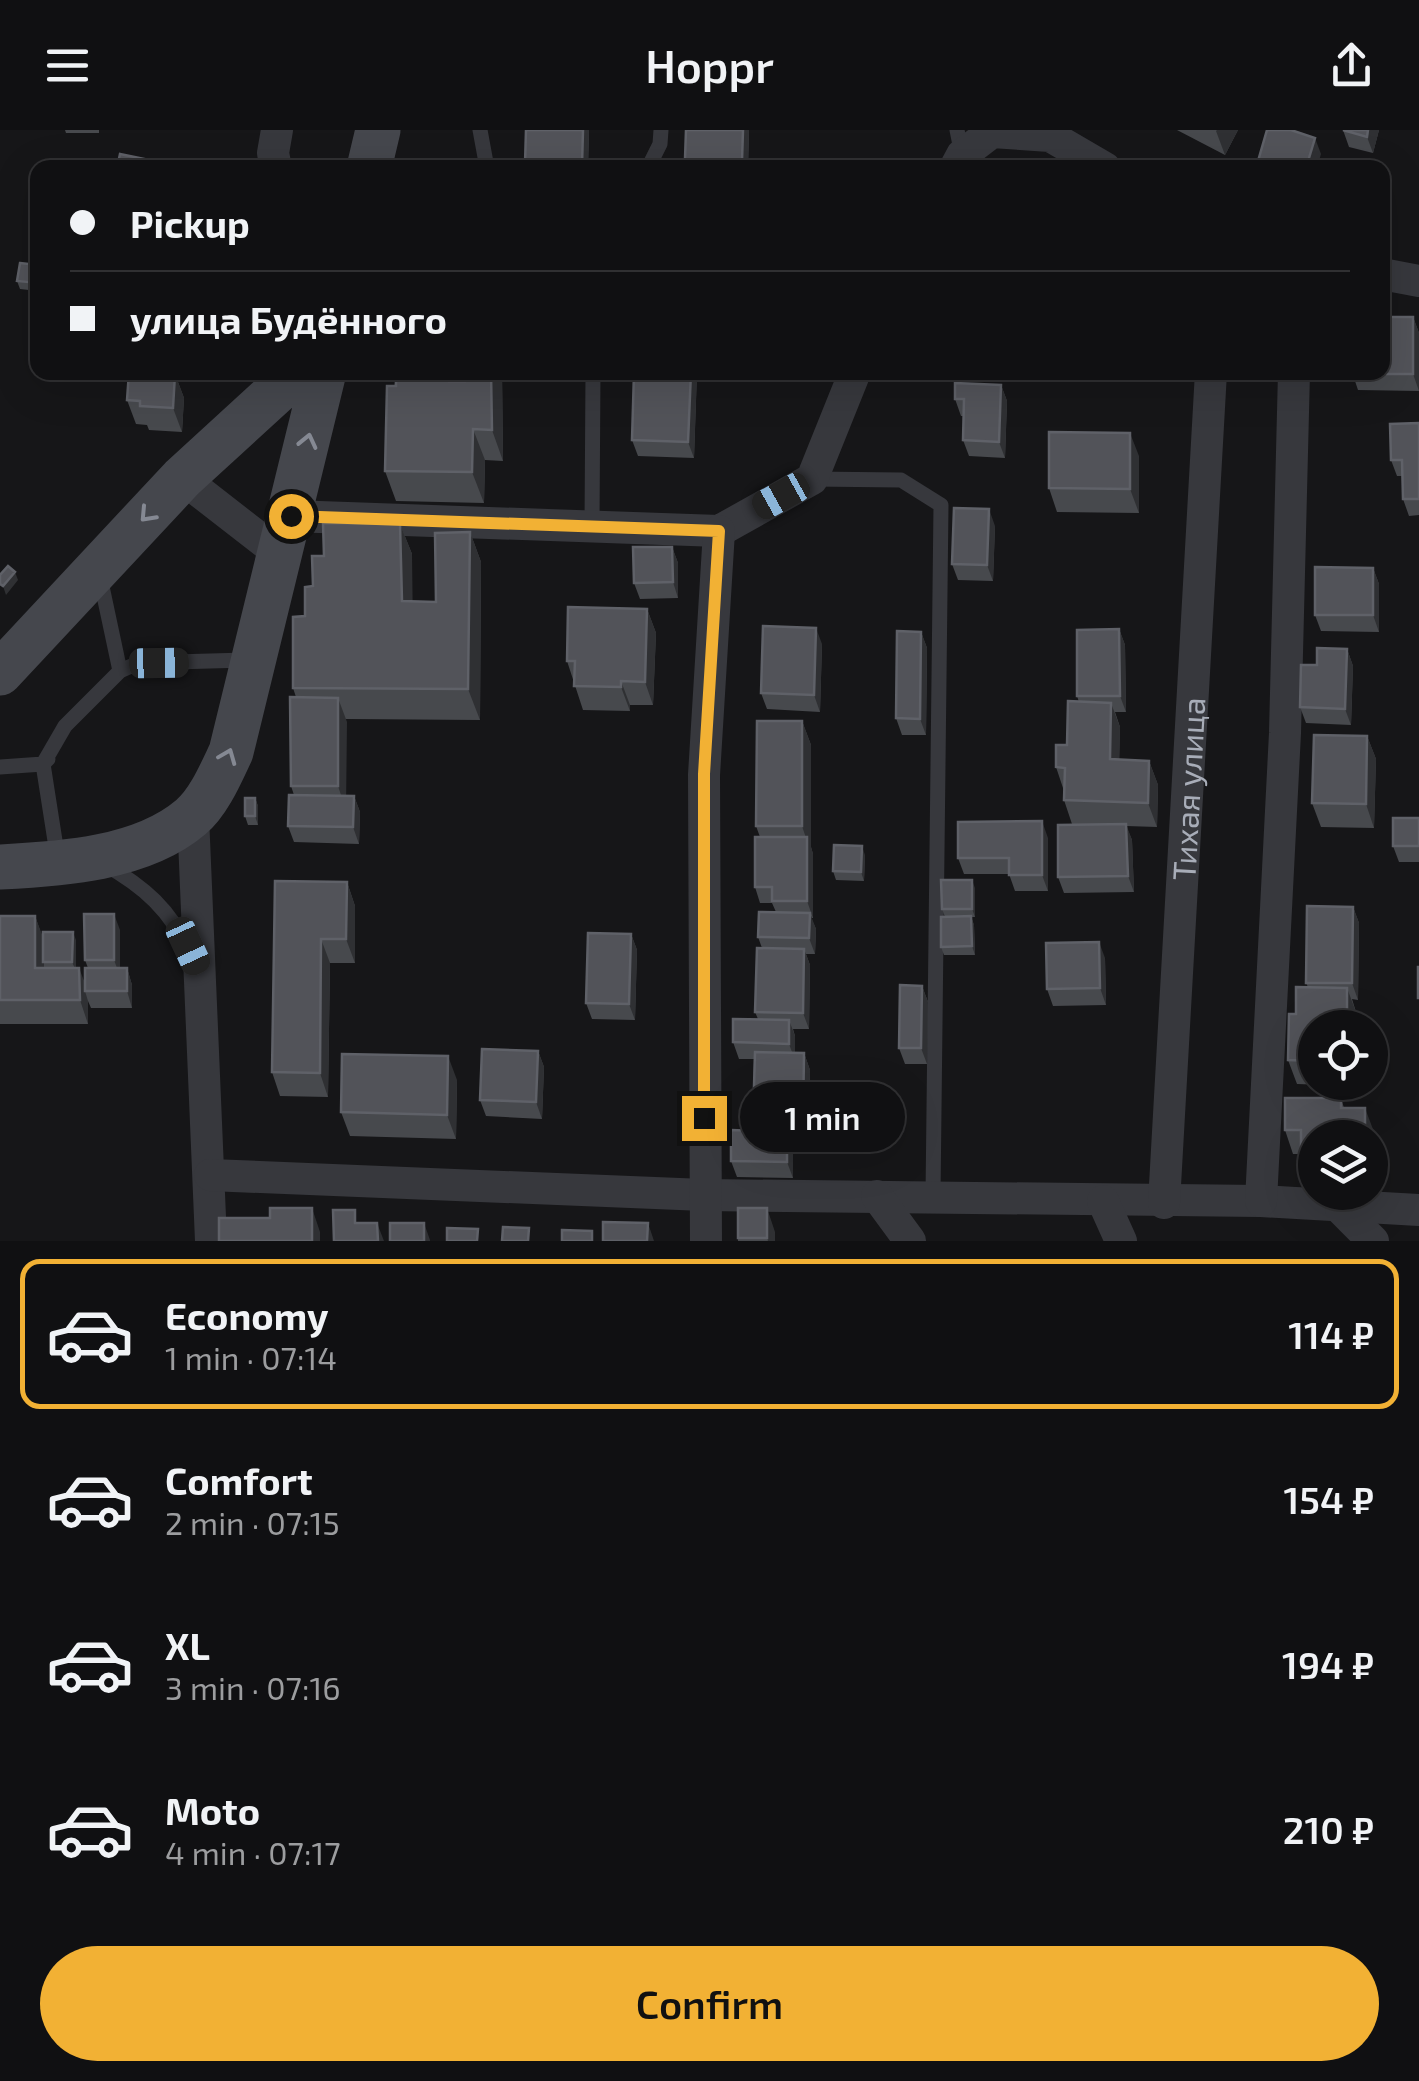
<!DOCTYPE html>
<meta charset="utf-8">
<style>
:root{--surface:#101012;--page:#1e1e20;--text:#f1f3f6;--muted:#9c9d9f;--line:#303032;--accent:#f2b134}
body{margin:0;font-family:"Exo 2",sans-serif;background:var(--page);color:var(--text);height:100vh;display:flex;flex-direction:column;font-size:38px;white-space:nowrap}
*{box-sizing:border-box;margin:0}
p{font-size:32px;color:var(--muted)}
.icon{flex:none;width:55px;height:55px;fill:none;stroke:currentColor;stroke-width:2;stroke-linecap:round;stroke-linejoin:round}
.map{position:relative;height:1111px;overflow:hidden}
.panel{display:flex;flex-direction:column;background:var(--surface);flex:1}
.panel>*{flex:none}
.hud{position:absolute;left:30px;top:30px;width:1360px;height:220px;border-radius:20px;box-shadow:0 10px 40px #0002,0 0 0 2px var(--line);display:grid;align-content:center;height:220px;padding:0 40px;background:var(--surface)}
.controls{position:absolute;left:1298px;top:880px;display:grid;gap:20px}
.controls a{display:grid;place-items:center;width:90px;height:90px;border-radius:50%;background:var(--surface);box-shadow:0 10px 40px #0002,0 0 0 2px var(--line);font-size:50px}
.end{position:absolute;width:45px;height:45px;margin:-22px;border:12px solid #f2b134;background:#111;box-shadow:0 0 0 5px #111}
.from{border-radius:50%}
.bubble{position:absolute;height:70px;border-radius:35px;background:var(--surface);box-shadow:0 10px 40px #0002,0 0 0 2px var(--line);font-size:32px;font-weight:600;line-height:70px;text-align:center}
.car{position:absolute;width:30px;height:60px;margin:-30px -15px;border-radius:12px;box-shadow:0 0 8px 2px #0007;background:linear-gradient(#222 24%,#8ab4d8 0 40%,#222 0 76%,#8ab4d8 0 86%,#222 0)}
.hud b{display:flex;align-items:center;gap:35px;height:95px;font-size:38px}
.hud b+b{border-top:2px solid var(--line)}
.hud i{width:25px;height:25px;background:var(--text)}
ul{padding:18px 0 0;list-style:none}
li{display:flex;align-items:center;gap:30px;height:150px;margin:0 20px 15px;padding:0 20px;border:5px solid transparent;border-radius:20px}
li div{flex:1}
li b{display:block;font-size:38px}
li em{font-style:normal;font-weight:600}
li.on{border-color:var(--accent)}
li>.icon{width:90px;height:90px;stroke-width:1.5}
.button{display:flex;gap:20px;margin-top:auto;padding:20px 40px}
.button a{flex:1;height:115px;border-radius:60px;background:var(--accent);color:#111;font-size:40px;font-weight:600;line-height:115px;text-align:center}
header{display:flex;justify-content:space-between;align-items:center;height:130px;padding:0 40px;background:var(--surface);font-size:45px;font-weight:600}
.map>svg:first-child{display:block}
</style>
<header><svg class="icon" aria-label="menu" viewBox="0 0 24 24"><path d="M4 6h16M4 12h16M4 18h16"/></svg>Hoppr<svg class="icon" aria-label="share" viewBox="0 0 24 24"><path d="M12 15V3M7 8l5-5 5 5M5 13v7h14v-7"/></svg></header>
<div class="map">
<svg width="1419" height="1111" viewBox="0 0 1419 1111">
<rect width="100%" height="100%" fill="#161618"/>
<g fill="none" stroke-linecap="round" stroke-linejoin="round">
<path stroke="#37383d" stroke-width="15" d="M480,0L487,38
M957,0L962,25
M648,38L660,14L661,0
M812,349L901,350L941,375L933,1066
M592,396L593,242
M100,447L120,541L116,545
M0,637L43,634L48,629
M58,730L43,634L65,596L120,541L138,533L246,530
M104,734C145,757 170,780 190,822"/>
<g stroke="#37383d" stroke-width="32">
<path d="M276,38L273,23L277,0"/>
<path d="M955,38L962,25L992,2L1050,6L1105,38"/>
<path d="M1382,144L1419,151"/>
<path d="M182,348L281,425"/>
<path d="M291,386L719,401L812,349L855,242"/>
<path d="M193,686L211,1111"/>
<path d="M210,1045L704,1065L1261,1071L1419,1080"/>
<path d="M877,1066L910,1111"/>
<path d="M1103,1071L1121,1111"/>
<path d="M1261,1071L1285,603L1294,242"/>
<path id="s1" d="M1164,1073L1211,242"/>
<path d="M1341,1079L1373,1111"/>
<path d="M706,1111L704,645L719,401"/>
</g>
<path stroke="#45474d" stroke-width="45" d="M369,38L378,0
M0,543L182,348L276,262L290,242
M0,737C61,734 142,729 191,687C209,672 221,643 231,622L324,242"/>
</g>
<path fill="#47494d" d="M65,0H99V3H66Z
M526,0H589L588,38H526Z
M686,0H749L748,38H688L685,29Z
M1177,0H1238L1225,25Z
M1343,0H1379L1373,23L1349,17Z
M38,135V161L20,159L17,151Z
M1413,187L1419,203V261L1358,260L1352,242Z
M396,242H461V251H465V242H502L503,331L485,330L484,373L396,371L385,341Z
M697,242L694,328L638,326L632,310Z
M175,244L184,268L182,302L149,300L147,295L136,294L127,270Z
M1001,255L1007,271L1005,328L969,326L963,310L964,286H961L955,269Z
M1419,293V385L1409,386L1403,369L1402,346H1397L1391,330Z
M1139,326V383L1057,382L1049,358Z
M400,394L412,424V471L436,472L470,402L481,432L480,590L346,589V666H354L360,682L359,714L294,712L288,696L294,665L291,656L296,567L293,558L305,486L313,456Z
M995,396L993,451L958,450L952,434Z
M672,417L678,433V468L640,469L634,453Z
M1373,438L1379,454V502L1321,501L1315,485Z
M647,479L656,503L653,575H630V581L583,580L567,531Z
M1119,499L1125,515L1126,582H1115L1120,597L1119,630L1149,631L1158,655L1157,697L1126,696L1132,710L1134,762L1064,763L1058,747L1072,694L1064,670V661L1056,637L1067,615L1079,572L1077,566Z
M921,502L927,518L926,605H902L896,588Z
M822,514L820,582L767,579L761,563Z
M1347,519L1353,536L1351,595L1306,593L1300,577L1317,535Z
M802,591L811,615V717L813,724V788H811L816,799L815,824H806L810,835L809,899H793L795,906V923H804L810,940L809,1009L790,1008L793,1018V1048L737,1047L731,1031L756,1001L753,991L754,929H739L733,912L758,889L755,882L762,818L758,807L776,782L772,773H760L755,757L760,707L756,696Z
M1367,606L1376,629L1374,698L1321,697L1312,673Z
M255,668L258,676V695H248L245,686Z
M1419,688V732H1399L1393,716Z
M1048,708V761H1015L1009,744H964L958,728Z
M865,725L864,751L836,750L833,741Z
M275,751L347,752L355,776V833H330L328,967L280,966L272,942Z
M975,758V787H971L974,795L975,825H944L941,817L945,787L942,779Z
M1353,777L1359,793L1358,870L1352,869L1356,882V898H1315V952H1355V956L1297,954L1288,930L1308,857L1306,853Z
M0,786H35L43,809L76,810V838L85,853L88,838L85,830L120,800V838H127L132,855V878H91L88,871V894H0Z
M631,804L637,820L635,890L592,889L586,873Z
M1105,828L1106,875L1053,876L1047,859Z
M922,856L928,872L927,934H905L899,918Z
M538,921L544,937L542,989L486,986L480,970Z
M457,950L456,1009L350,1006L341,982Z
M856,968L859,976L860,1009H846L843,1000Z
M1341,968L1344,978L1374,1002V1049H1370V1008H1315V1053H1309L1301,1029V1024H1293L1285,1000Z
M775,1102V1111H738V1108Z"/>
<path fill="#2f3033" d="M583,0H589L588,38H582V36Z
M743,0H749L748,38H744L742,31Z
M1217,0H1238L1225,25L1216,1Z
M1368,0H1379L1373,23L1367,7Z
M1315,8L1321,24L1317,38H1306Z
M1413,187L1419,203V261L1413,244Z
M449,242H461L460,281L449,251Z
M491,242H502L503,331L492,300Z
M691,242H697L694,328L688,312Z
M175,244L184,268L182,302L173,278Z
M1001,255L1007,271L1005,328L999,312Z
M473,299L485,330L484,373L472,342Z
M1130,303L1139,326V383L1130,359Z
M989,379L995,396L993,451L987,435Z
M400,394L412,424L413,502L402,471Z
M470,402L481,432L480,590L468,559Z
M672,417L678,433V468L673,452Z
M1373,438L1379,454V502L1373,485Z
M15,442L18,450L6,465L3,456Z
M647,479L656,503L653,575L645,552Z
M816,498L822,514L820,582L814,565Z
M1119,499L1125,515L1126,582L1120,566Z
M921,502L927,518L926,605L920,589Z
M1347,519L1353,536L1351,595L1345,579Z
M621,551L630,575V581L621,557Z
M338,568L347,592L346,680L338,656Z
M1111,573L1120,597L1119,653L1110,629Z
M802,591L811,615V717L813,724V788L807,771V711L802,696Z
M1367,606L1376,629L1374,698L1366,674Z
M1149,631L1158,655L1157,697L1148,673Z
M354,666L360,682L359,714L353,697Z
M255,668L258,676V695L255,686Z
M1042,691L1048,708V761L1042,745Z
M1126,694L1132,710L1134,762L1128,746Z
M862,716L865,725L864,751L861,742Z
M972,750L975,758V787L972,779Z
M347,752L355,776V833L346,809Z
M1353,777L1359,793L1358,870L1352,853Z
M810,783L816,799L815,824L809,808Z
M114,784L120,800V846L114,830Z
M35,786L44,810V862L35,838Z
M971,786L974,795L975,825L972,816Z
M73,802L76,810V841L72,832Z
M631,804L637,820L635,890L629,874Z
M321,809L330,833L328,967L320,943Z
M1099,812L1105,828L1106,875L1100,858Z
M804,819L810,835L809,899L803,883Z
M79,838L88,861H85L88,871V894L80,870Z
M127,838L132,855V878L127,861Z
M922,856L928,872L927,934L921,918Z
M1347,858L1356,882V898H1347Z
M789,890L795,906V930L789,914Z
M538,921L544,937L542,989L536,972Z
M804,923L810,940L809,1009L803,992Z
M448,926L457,950L456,1009L447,985Z
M856,968L859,976L860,1009L857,1000Z
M1365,978L1374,1002V1049L1370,1039V1008H1365Z
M787,1002L793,1018V1048L787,1032Z
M312,1078L320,1102V1111H312Z
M767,1078L775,1102V1111H768L767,1108Z
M377,1093L384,1111H378Z
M424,1093L430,1110V1111H424Z
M648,1093L654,1111H647Z"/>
<path fill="#525359" stroke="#5f6168" stroke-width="2.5" d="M526,0H583L582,36L525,34Z
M686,0H743L742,31L685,29Z
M1267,0H1291L1315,8L1306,38H1256Z
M1343,0H1368L1367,7Z
M120,24L154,31L153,38H117Z
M20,133L38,135V153L17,151Z
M1382,187H1413V244H1352V242H1382Z
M129,242L175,244L173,278L140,276V271L127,270Z
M396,242H449V251H465V242H491L492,300L473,299L472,342L385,341L387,256H396Z
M634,242H691L688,312L632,310Z
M955,253L1001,255L999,312L963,310L964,269H955Z
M1419,293V369H1403L1402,330H1391L1390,294Z
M1049,302L1130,303V359L1049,358Z
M954,378L989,379L987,435L952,434Z
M323,393L400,394L402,471L436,472L435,403L470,402L468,559L293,558V487L305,486V457L313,456L312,426H324Z
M633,417H672L673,452L634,453Z
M8,436L15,442L3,456L0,454V445Z
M1315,437L1373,438V485H1315Z
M568,477L647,479L645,552L621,551V557L574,556L575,531H567Z
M763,496L816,498L814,565L761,563Z
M1119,499L1120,566H1077V500Z
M897,501L921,502L920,589L896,588Z
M1317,518L1347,519L1345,579L1300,577L1301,535H1317Z
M290,567L338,568V656H291Z
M1068,571L1111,573L1110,629L1149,631L1148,673L1064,670L1065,638L1056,637V615H1067Z
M757,591H802V696H756Z
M1314,605L1367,606L1366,674L1312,673Z
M289,665L354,666L353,697L288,696Z
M245,668H255V686H245Z
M1393,688H1419V716H1393Z
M1042,691V745H1009V728H958V692Z
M1126,694L1128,746L1058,747V695Z
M755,707H807V771H772V757H755Z
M834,715L862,716L861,742L833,741Z
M941,750H972V779H942Z
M275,751L347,752L346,809H321L320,943L272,942Z
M1307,776L1353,777L1352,853H1306Z
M759,782L810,783L809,808L758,807Z
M84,784H114V830H85Z
M0,786H35V838H79L80,870H0Z
M971,786L972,816L941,817V787Z
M43,802H73L72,832H43Z
M588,803L631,804L629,874L586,873Z
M1099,812L1100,858L1047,859L1046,813Z
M757,818L804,819L803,883L755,882Z
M1418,837H1419V868H1418Z
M85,838H127V861H85Z
M900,855L922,856L921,918H899Z
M1296,857L1347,858V898H1315V931L1288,930L1289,884H1296Z
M733,889L789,890V914L733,912Z
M482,919L538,921L536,972L480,970Z
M755,922L804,923L803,992L753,991Z
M342,924L448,926L447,985L341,982Z
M842,968H856L857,1000H843Z
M1285,968H1341V978H1365V1008H1315V1028L1301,1029V1000H1285Z
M731,1000L787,1002V1032L731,1031Z
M270,1078H312V1111H219V1088H270Z
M738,1078H767V1108H738Z
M333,1080H355V1093H377L378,1111H334Z
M603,1092L648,1093L647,1111H603Z
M390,1093H424V1111H390Z
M503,1097L529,1098L528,1111H502Z
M447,1098L478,1099L477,1111H447Z
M562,1100L592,1101V1111H562Z"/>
<defs><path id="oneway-chevron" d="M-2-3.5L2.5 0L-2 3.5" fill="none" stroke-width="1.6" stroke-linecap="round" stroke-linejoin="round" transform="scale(2.5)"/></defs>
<g stroke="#858993">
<use href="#oneway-chevron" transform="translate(308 311) rotate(-77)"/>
<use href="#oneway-chevron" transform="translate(147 385) rotate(133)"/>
<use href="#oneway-chevron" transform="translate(228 626) rotate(-68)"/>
</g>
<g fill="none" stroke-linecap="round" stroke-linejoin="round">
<path stroke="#f2b134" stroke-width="12" d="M291,386L719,401L704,644V988"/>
</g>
<g text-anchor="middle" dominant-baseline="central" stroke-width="9" stroke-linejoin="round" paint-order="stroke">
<g font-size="32" fill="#a8adb8" stroke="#111113">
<text stroke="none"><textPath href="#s1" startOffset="415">Тихая улица</textPath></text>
</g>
</g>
</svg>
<div class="controls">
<a><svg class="icon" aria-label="locate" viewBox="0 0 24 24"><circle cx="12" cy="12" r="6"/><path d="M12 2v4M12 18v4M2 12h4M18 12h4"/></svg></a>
<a><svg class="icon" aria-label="layers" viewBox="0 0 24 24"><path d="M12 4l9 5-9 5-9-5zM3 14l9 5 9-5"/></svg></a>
</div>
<i class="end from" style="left:291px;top:386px"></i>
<i class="end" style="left:704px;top:988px"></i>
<div class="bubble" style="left:740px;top:952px;width:165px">1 min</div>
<i class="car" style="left:781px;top:366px;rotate:241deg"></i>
<i class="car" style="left:159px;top:533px;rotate:89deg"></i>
<i class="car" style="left:188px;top:816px;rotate:155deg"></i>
<div class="hud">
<b><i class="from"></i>Pickup</b>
<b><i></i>улица Будённого</b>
</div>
</div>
<section class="panel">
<ul>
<li class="on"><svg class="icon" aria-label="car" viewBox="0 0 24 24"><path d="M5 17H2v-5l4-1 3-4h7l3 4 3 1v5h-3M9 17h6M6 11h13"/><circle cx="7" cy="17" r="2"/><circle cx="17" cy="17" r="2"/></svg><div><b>Economy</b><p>1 min · 07:14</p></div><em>114 ₽</em></li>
<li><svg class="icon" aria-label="car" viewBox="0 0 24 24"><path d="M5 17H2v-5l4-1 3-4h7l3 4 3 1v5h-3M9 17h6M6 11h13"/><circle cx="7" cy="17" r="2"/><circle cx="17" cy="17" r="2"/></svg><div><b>Comfort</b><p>2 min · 07:15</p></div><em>154 ₽</em></li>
<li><svg class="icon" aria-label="car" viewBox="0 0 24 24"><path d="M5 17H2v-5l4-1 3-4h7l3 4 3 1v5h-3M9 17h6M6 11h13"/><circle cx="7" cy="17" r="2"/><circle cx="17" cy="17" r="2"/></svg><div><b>XL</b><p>3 min · 07:16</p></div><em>194 ₽</em></li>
<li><svg class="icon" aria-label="car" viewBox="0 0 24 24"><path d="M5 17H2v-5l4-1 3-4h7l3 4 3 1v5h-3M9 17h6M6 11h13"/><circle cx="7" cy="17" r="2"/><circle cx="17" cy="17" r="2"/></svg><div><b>Moto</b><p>4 min · 07:17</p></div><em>210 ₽</em></li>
</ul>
<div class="button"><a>Confirm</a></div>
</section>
